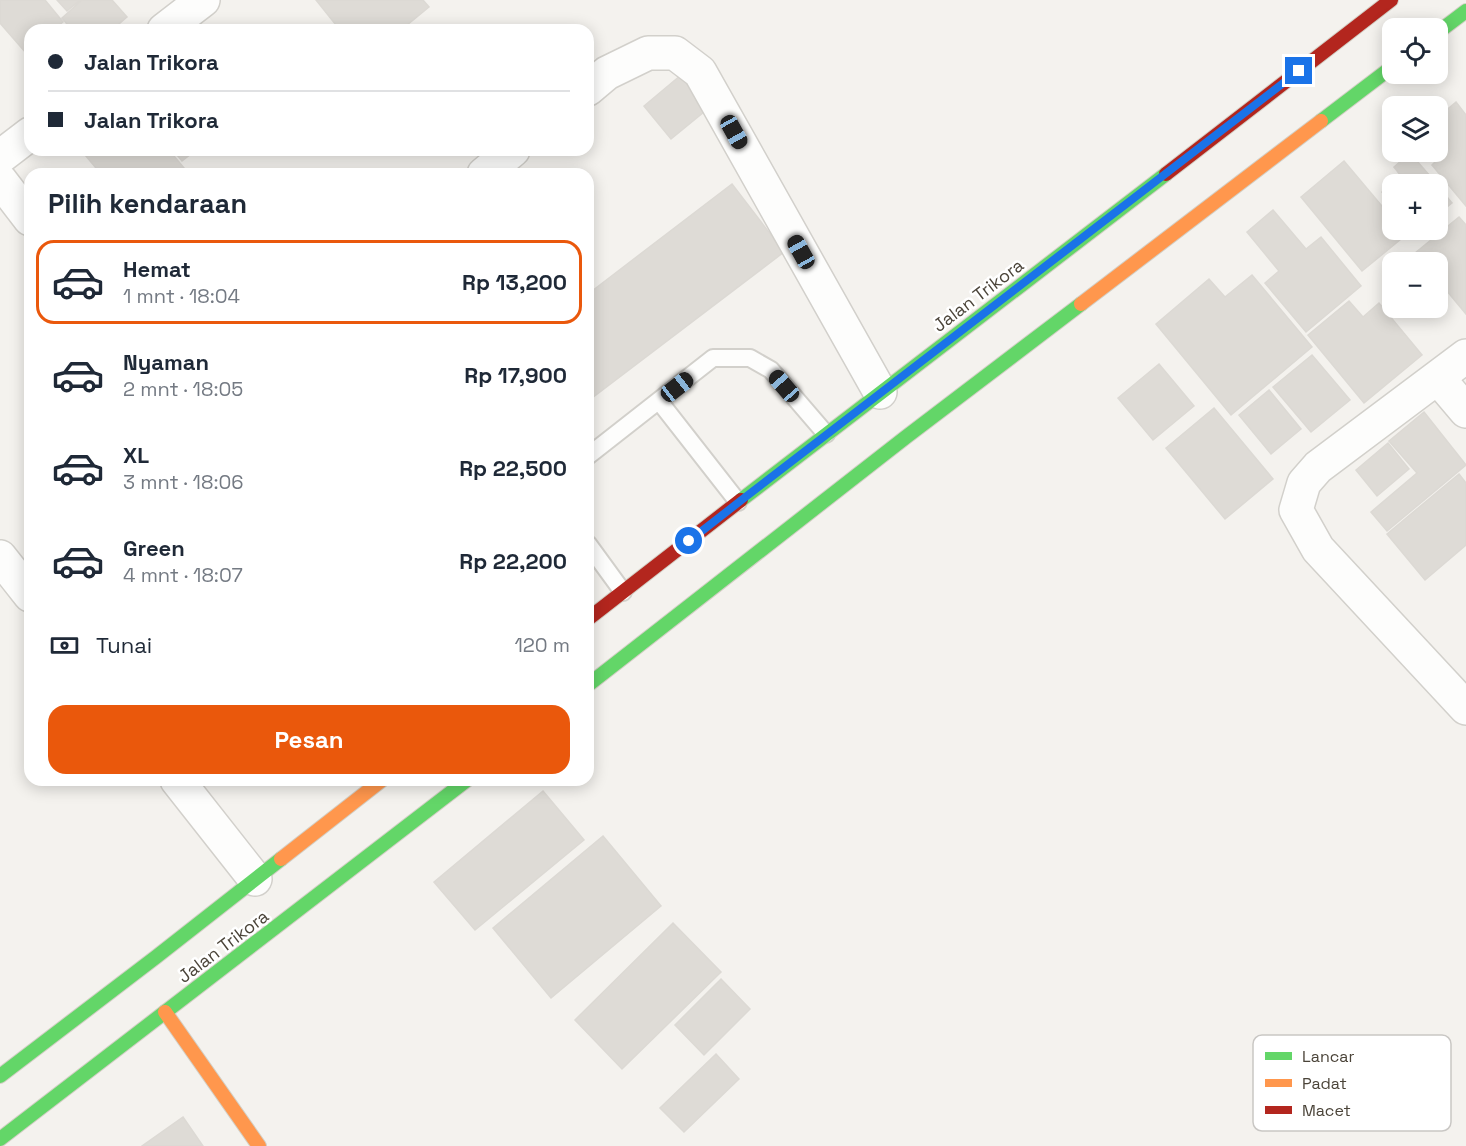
<!DOCTYPE html>
<html lang="id">
<meta charset="utf-8">
<style>
:root{--surface:#fff;--page:#f6f6f7;--text:#1f2937;--muted:#747a83;--line:#e0e1e3;--accent:#ea580c}
body{margin:0;font-family:"Space Grotesk",sans-serif;background:var(--page);color:var(--text);height:100vh;display:flex;flex-direction:column;font-size:22px;white-space:nowrap}
*{box-sizing:border-box;margin:0}
p{font-size:20px;color:var(--muted)}
.icon{flex:none;width:33px;height:33px;fill:none;stroke:currentColor;stroke-width:2;stroke-linecap:round;stroke-linejoin:round}
.map{position:relative;flex:1;overflow:hidden}
.panel{position:absolute;left:24px;top:168px;width:570px;height:618px;display:flex;flex-direction:column;background:var(--surface);border-radius:18px;box-shadow:0 3px 15px #0003}
.panel>*{flex:none}
.banner{position:absolute;left:24px;top:24px;width:570px;height:132px;border-radius:18px;box-shadow:0 3px 15px #0003;display:grid;align-content:center;height:132px;padding:0 24px;background:var(--surface)}
.controls{position:absolute;left:1382px;top:18px;display:grid;gap:12px}
.controls a{display:grid;place-items:center;width:66px;height:66px;border-radius:12px;background:var(--surface);box-shadow:0 3px 15px #0003;font-size:30px}
.end{position:absolute;width:27px;height:27px;margin:-14px;border:8px solid #1a73e8;background:#fff;box-shadow:0 0 0 3px #fff}
.from{border-radius:50%}
.car{position:absolute;width:18px;height:36px;margin:-18px -9px;border-radius:8px;box-shadow:0 0 4px 2px #0007;background:linear-gradient(#222 24%,#8ab4d8 0 40%,#222 0 76%,#8ab4d8 0 86%,#222 0)}
.banner b{display:flex;align-items:center;gap:21px;height:57px;font-size:22px}
.banner b+b{border-top:2px solid var(--line)}
.banner i{width:15px;height:15px;background:var(--text)}
ul{padding:0;list-style:none}
li{display:flex;align-items:center;gap:18px;height:84px;margin:0 12px 9px;padding:0 12px;border:3px solid transparent;border-radius:18px}
li div{flex:1}
li b{display:block;font-size:22px}
li em{font-style:normal;font-weight:700}
li.selected{border-color:var(--accent)}
li>.icon{width:54px;height:54px;stroke-width:1.5}
h2{padding:0 24px;font-size:27px;line-height:72px}
.pay{display:flex;align-items:center;gap:15px;height:66px;padding:0 24px;font-size:22px}
.pay p{margin-inline-start:auto}
.cta{display:flex;gap:12px;margin-top:auto;padding:12px 24px}
.cta a{flex:1;height:69px;border-radius:18px;background:var(--accent);color:#fff;font-size:24px;font-weight:700;line-height:69px;text-align:center}
.map>svg:first-child{display:block}
</style>
<div class="map">
<svg width="1466" height="1146" viewBox="0 0 1466 1146">
<rect width="100%" height="100%" fill="#f4f2ee"/>
<path fill="#dedbd6" stroke="#dcd9d4" stroke-width="1.5" d="M0,0H45L63,22L53,30H30V50L26,53L0,23Z
M57,0H80L67,11Z
M82,0H112L127,17L112,30H72L62,18Z
M316,0H423L429,7L401,30H340Z
M687,70L715,103L671,139L644,106Z
M1456,102L1466,115V206L1432,165L1435,162L1426,152H1437V118Z
M92,150H169L189,174H101L85,155Z
M173,150H196L182,161Z
M1410,153L1437,184H1392V204L1382,192L1401,176L1394,167Z
M1344,161L1392,218V230H1402L1406,235L1362,271L1301,197Z
M732,184L784,252L588,401V294Z
M1437,185L1452,203L1437,215Z
M1273,210L1306,249L1321,237L1361,286L1306,332L1265,283L1279,271L1247,232Z
M1459,217L1466,225V314L1437,279V262H1423L1415,253Z
M1252,275L1312,347L1231,415L1156,324L1209,279L1225,297Z
M1349,301L1363,317L1379,303L1422,355L1364,403L1308,335Z
M1312,355L1350,400L1311,432L1273,387Z
M1159,364L1194,406L1153,440L1118,398Z
M1269,390L1301,429L1271,454L1239,415Z
M1214,408L1273,479L1225,519L1166,448Z
M1424,412L1466,465L1387,531L1371,512L1417,473L1389,441Z
M1388,443L1409,469L1377,496L1356,470Z
M1459,474L1466,483V545L1425,580L1387,534Z
M543,791L584,840L475,930L434,882Z
M603,836L661,906L551,998L493,928Z
M673,923L721,972L622,1069L575,1020Z
M721,979L750,1009L704,1055L675,1025Z
M716,1054L739,1079L684,1132L660,1108Z
M183,1117L203,1146H142Z"/>
<g fill="none" stroke-linecap="round" stroke-linejoin="round">
<g stroke="#d2d0cb" stroke-width="20">
<path id="lane" d="M659,401L738,502
M588,456L713,358H750L771,370L826,434
M588,544L623,592"/>
</g>
<g stroke="#d2d0cb" stroke-width="36">
<path id="street" d="M164,30L203,0
M588,89L607,73L648,53H675L700,72L880,392
M0,157L30,134
M484,174L513,150
M0,180L30,219
M1466,356L1318,467L1304,483L1296,510L1318,549L1466,708
M1438,378L1466,411
M0,557L30,595
M177,780L255,879"/>
</g>
<g stroke="#d3cfc5" stroke-width="16">
<path id="fast" d="M1437,33L1466,11
M1321,121L1392,67
M741,500L1166,174
M588,685L906,437L1081,304
M0,1076L156,957L281,859
M0,1139L467,780"/>
</g>
<g stroke="#d3cfc5" stroke-width="16">
<path id="slow" d="M1081,304L1321,121
M281,859L382,780
M165,1012L259,1146"/>
</g>
<g stroke="#d3cfc5" stroke-width="16">
<path id="jam" d="M1166,174L1391,0
M588,619L741,500"/>
</g>
<use href="#lane" stroke="#fdfdfc" stroke-width="16"/>
<use href="#street" stroke="#fdfdfc" stroke-width="33"/>
<use href="#fast" stroke="#63d668" stroke-width="14"/>
<use href="#slow" stroke="#ff974d" stroke-width="14"/>
<use href="#jam" stroke="#b3261e" stroke-width="14"/>
</g>
<g fill="none" stroke-linecap="round" stroke-linejoin="round">
<path stroke="#1a73e8" stroke-width="8" d="M689,541C891,383 1096,229 1299,71"/>
</g>
<g text-anchor="middle" dominant-baseline="central" stroke-width="5" stroke-linejoin="round" paint-order="stroke">
<g font-size="18" fill="#4b4439" stroke="#fff">
<text transform="translate(978 295) rotate(-37)">Jalan Trikora</text>
<text transform="translate(223 946) rotate(-37)">Jalan Trikora</text>
</g>
</g>
<rect x="1253" y="1035" width="198" height="96" rx="9" fill="#fff" stroke="#c9c7c4" stroke-width="1.5"/>
<rect x="1265" y="1052" width="27" height="8" fill="#63d668"/>
<rect x="1265" y="1079" width="27" height="8" fill="#ff974d"/>
<rect x="1265" y="1106" width="27" height="8" fill="#b3261e"/>
<g font-size="16" fill="#4b4439">
<text x="1302" y="1062">Lancar</text>
<text x="1302" y="1089">Padat</text>
<text x="1302" y="1116">Macet</text>
</g>
</svg>
<div class="controls">
<a><svg class="icon" aria-label="locate" viewBox="0 0 24 24"><circle cx="12" cy="12" r="6"/><path d="M12 2v4M12 18v4M2 12h4M18 12h4"/></svg></a>
<a><svg class="icon" aria-label="layers" viewBox="0 0 24 24"><path d="M12 4l9 5-9 5-9-5zM3 14l9 5 9-5"/></svg></a>
<a>+</a>
<a>−</a>
</div>
<i class="end from" style="left:689px;top:541px"></i>
<i class="end" style="left:1299px;top:71px"></i>
<i class="car" style="left:734px;top:132px;rotate:151deg"></i>
<i class="car" style="left:801px;top:252px;rotate:331deg"></i>
<i class="car" style="left:784px;top:386px;rotate:319deg"></i>
<i class="car" style="left:677px;top:387px;rotate:52deg"></i>
<div class="banner">
<b><i class="from"></i>Jalan Trikora</b>
<b><i></i>Jalan Trikora</b>
</div>
<section class="panel">
<h2>Pilih kendaraan</h2>
<ul>
<li class="selected"><svg class="icon" aria-label="car" viewBox="0 0 24 24"><path d="M5 17H2v-5l4-1 3-4h7l3 4 3 1v5h-3M9 17h6M6 11h13"/><circle cx="7" cy="17" r="2"/><circle cx="17" cy="17" r="2"/></svg><div><b>Hemat</b><p>1 mnt · 18:04</p></div><em>Rp 13,200</em></li>
<li><svg class="icon" aria-label="car" viewBox="0 0 24 24"><path d="M5 17H2v-5l4-1 3-4h7l3 4 3 1v5h-3M9 17h6M6 11h13"/><circle cx="7" cy="17" r="2"/><circle cx="17" cy="17" r="2"/></svg><div><b>Nyaman</b><p>2 mnt · 18:05</p></div><em>Rp 17,900</em></li>
<li><svg class="icon" aria-label="car" viewBox="0 0 24 24"><path d="M5 17H2v-5l4-1 3-4h7l3 4 3 1v5h-3M9 17h6M6 11h13"/><circle cx="7" cy="17" r="2"/><circle cx="17" cy="17" r="2"/></svg><div><b>XL</b><p>3 mnt · 18:06</p></div><em>Rp 22,500</em></li>
<li><svg class="icon" aria-label="car" viewBox="0 0 24 24"><path d="M5 17H2v-5l4-1 3-4h7l3 4 3 1v5h-3M9 17h6M6 11h13"/><circle cx="7" cy="17" r="2"/><circle cx="17" cy="17" r="2"/></svg><div><b>Green</b><p>4 mnt · 18:07</p></div><em>Rp 22,200</em></li>
</ul>
<div class="pay"><svg class="icon" aria-label="cash" viewBox="0 0 24 24"><path d="M3 7h18v10H3z"/><circle cx="12" cy="12" r="2"/></svg>Tunai<p>120 m</p></div>
<div class="cta"><a>Pesan</a></div>
</section>
</div>
